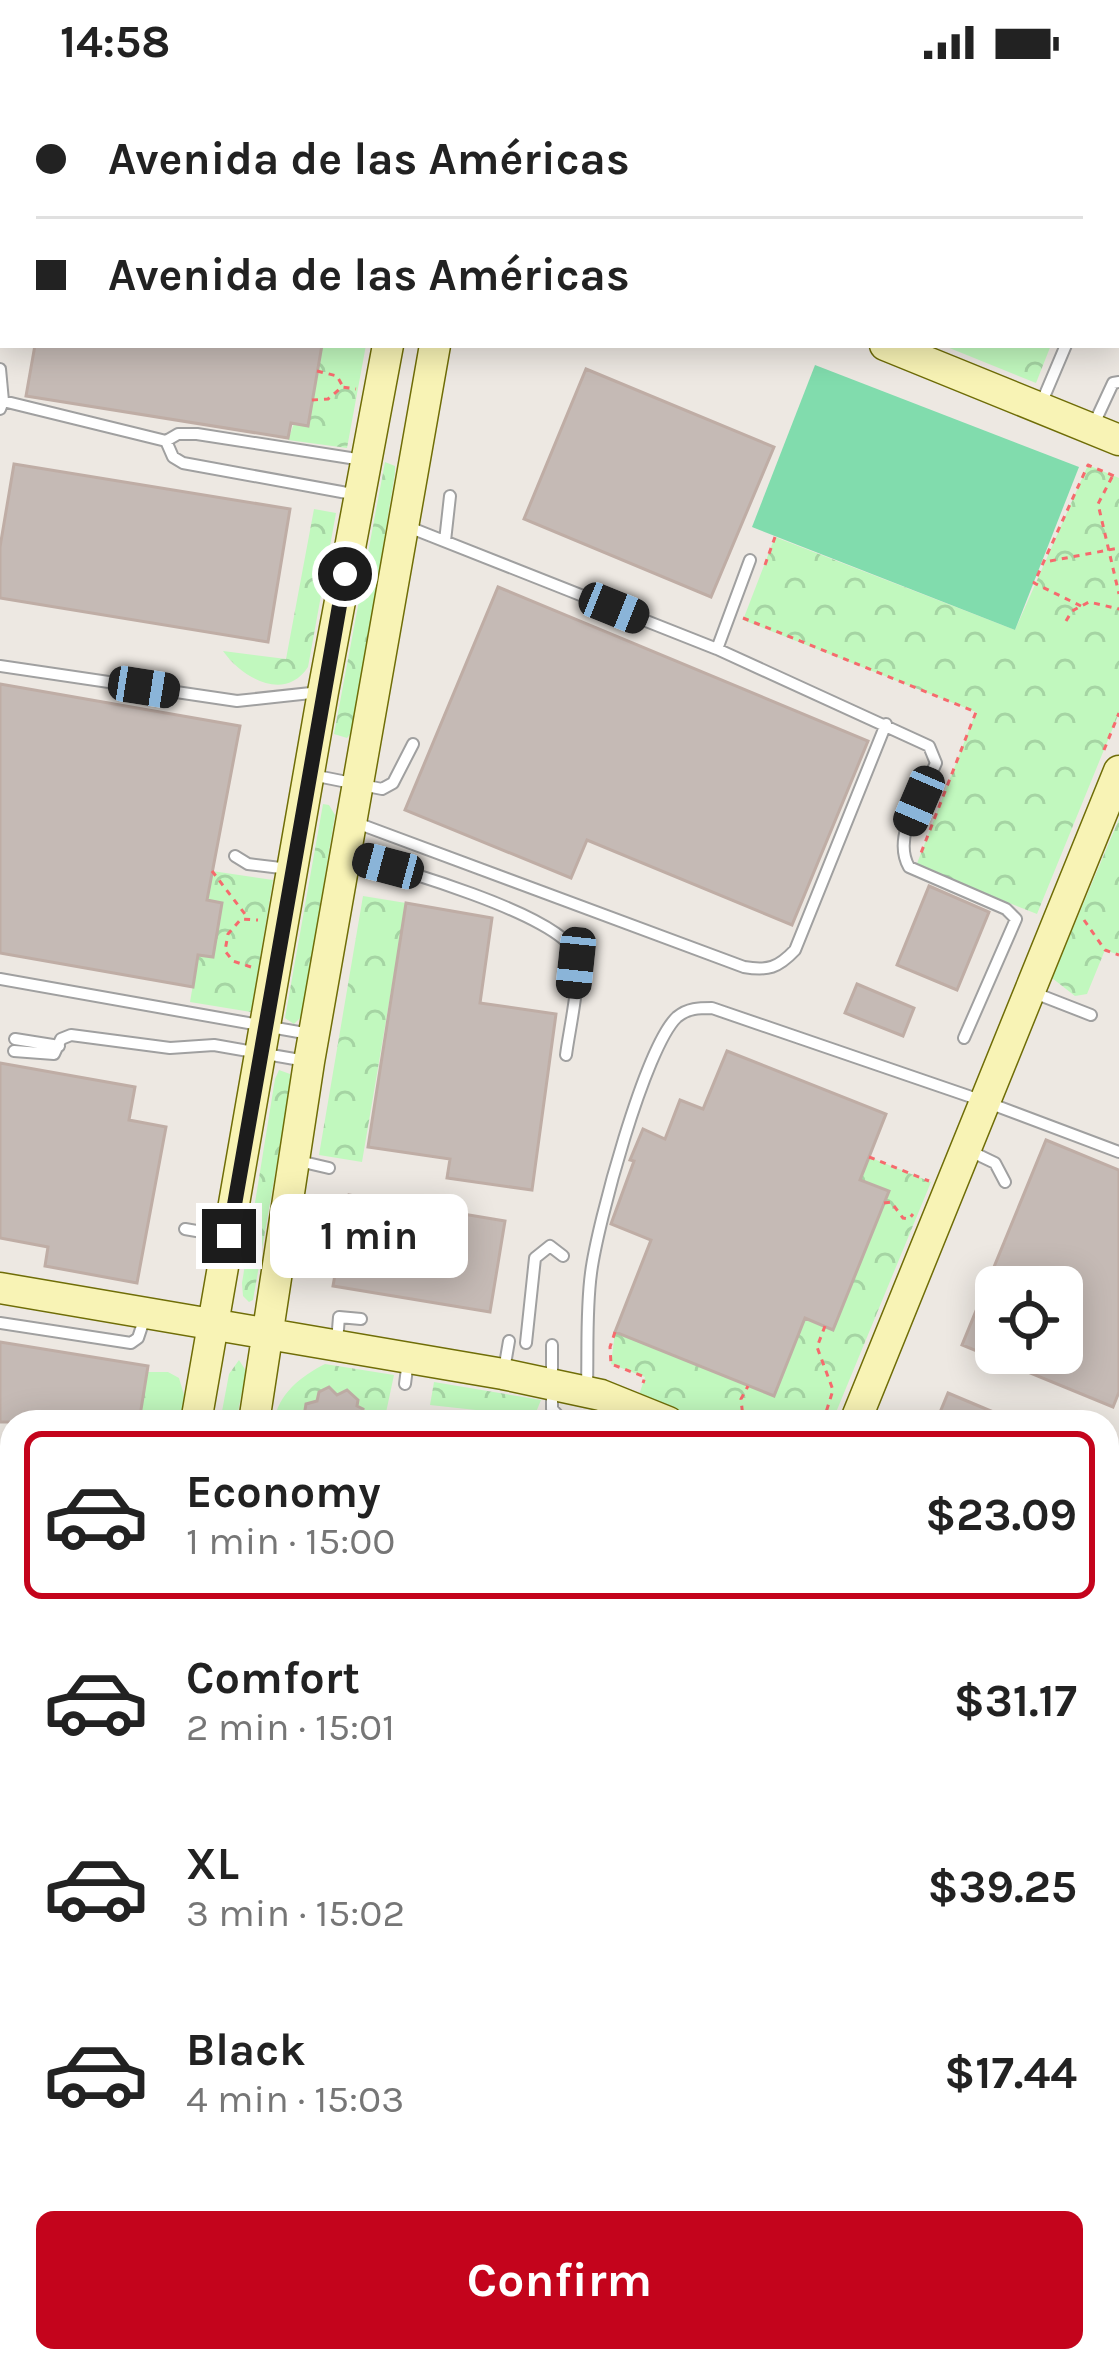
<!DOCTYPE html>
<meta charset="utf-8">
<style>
:root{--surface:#fff;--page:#f6f6f6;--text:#222;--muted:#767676;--line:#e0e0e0;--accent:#c4041c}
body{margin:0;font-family:Karla,sans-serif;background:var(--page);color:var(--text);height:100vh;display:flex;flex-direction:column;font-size:45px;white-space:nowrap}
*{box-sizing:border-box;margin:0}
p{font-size:39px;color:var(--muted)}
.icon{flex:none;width:66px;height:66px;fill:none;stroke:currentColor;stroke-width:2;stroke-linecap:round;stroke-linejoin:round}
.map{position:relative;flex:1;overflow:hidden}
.side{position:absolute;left:0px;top:1326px;width:1119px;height:963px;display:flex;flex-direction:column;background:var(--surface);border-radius:36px 36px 0 0;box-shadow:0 6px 30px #0003}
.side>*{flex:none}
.hud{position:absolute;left:0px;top:0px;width:1119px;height:264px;box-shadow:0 6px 30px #0003;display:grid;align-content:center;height:264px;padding:0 36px;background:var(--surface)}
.buttons{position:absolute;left:975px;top:1182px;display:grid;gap:24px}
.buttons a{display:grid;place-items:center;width:108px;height:108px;border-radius:18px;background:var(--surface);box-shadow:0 6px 30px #0003;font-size:60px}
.end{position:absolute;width:54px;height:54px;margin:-27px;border:15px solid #1c1c1c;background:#fff;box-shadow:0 0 0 6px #fff}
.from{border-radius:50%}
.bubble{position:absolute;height:84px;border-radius:18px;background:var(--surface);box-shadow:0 6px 30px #0003;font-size:39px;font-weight:700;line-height:84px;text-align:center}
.car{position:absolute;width:36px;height:72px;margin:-36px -18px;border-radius:15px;box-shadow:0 0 9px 3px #0007;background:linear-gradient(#222 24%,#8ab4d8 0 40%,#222 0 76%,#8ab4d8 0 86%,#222 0)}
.hud b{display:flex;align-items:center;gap:42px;height:114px;font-size:45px}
.hud b+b{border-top:3px solid var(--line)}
.hud i{width:30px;height:30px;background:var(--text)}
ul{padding:21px 0 0;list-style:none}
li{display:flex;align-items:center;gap:36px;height:168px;margin:0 24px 18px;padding:0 12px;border:6px solid transparent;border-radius:18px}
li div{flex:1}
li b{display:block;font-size:45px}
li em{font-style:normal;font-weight:700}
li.on{border-color:var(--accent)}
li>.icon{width:108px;height:108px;stroke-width:1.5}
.action{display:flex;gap:24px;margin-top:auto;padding:24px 36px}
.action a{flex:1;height:138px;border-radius:18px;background:var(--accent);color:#fff;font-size:48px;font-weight:700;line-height:138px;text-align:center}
.status{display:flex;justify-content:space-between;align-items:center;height:84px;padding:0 60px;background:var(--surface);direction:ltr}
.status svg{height:33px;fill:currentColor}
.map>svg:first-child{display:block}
</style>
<div class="status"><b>14:58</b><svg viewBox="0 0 49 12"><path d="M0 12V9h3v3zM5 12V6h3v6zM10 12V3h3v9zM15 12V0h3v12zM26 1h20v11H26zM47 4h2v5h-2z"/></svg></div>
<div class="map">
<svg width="1119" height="2287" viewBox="0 0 1119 2287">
<defs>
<pattern id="park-crowns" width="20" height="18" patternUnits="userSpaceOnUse" patternTransform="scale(3)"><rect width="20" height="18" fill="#c1f8be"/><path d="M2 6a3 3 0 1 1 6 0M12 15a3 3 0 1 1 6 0" fill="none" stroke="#a5d4a3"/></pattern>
</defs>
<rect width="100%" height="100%" fill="#ede8e2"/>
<path fill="url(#park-crowns)" d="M322,261H366L347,364L288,356Z
M942,261H1051L1036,299Z
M385,378L395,382V389L353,647L347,654L334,650Z
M1088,381L1119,394V629L1037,830L916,782L976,628L743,536L775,453L1015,546Z
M314,425L336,429L308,583C285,618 243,595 223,567L286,575Z
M323,720L329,721L335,731L302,932L294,940L285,934Z
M1119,735V871L1105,866L1087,910L1075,912L1052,894Z
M212,787L273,796L251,928L190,918Z
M363,812L406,819L362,1078L319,1071Z
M279,986L290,990L291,999L253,1216L249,1218L243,1212L242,1199L275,995Z
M869,1073L931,1098L832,1338H708L639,1311L645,1293L611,1280L615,1248L774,1311L805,1234L834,1245L889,1108L860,1096Z
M239,1276L246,1287L236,1338H220L229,1290Z
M325,1280L394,1291L384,1338H274C278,1310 301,1292 325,1280Z
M147,1288H168L179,1294L184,1311L180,1338H139Z
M434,1298L541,1316L532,1338H520L522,1331L430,1321Z"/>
<path fill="#81dcad" d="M815,281L1079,383L1015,546L752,443Z"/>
<path fill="#c5bab5" stroke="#bfada5" stroke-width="3" fill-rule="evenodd" d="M35,261H322L308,342L291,339L288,354L26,312Z
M586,285L774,363L711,513L524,435Z
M14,380L290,425L268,558L0,514V463Z
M498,503L868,657L792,841L587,756L571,794L405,726Z
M0,600L240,642L207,816L222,819L213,873L198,871L193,903L0,869Z
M929,802L989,828L957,906L897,881Z
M406,819L492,834L480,919L556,930L532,1106L447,1094L450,1075L368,1063Z
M857,900L914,924L903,952L845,929Z
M727,967L886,1030L860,1096L889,1107L833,1246L805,1234L774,1312L615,1248L651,1156L611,1140L634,1077L630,1076L643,1045L665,1055L680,1016L703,1025Z
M0,979L135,1003L129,1036L166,1043L137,1199L45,1182L48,1163L0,1154Z
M1046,1056L1119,1086V1308L1113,1323L962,1261ZM996,1203H1062V1269H996Z
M349,1111L505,1137L490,1228L333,1202Z
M0,1258L148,1282L139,1338H0Z
M329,1303L337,1311L347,1306L358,1316L357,1322L363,1325L360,1338H303L306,1320L317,1317L319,1308Z
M948,1309L1017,1338H936Z"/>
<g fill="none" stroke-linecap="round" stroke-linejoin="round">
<g stroke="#a0a0a0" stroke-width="14">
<path id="lane" d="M204,0L213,3
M282,0L289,3
M319,3L321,0
M551,3V0
M590,3L591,0
M837,3L838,0
M1012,3L1013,0
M0,178L3,174
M0,285L3,317L0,325
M3,317L166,357L178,350H197L363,376
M1041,320L1066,261
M1093,342L1113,299L1119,298
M166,357L173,373L183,379L358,411
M406,442L717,565L929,662L936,679C923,709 891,752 909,783L1006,825L1016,835L964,954
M445,457L450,412
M717,565L750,476
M0,582L237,617L320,608
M312,691L382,705L393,699L413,660
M354,738L744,883C768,887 778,884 795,866L886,640
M348,771C389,782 563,831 575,870C582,893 569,946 566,971
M235,772L248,780L289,785
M0,895L310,950
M1032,908L1091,931
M15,955L59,962
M14,967L54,970L61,955L71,951L170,964L214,961L306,977
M970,1067L995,1079L1005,1098
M299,1077L329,1084
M185,1145L225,1152
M0,1239L131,1259L138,1254L145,1233
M337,1258L339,1233L361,1235
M526,1259L535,1174L550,1162L563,1172
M552,1261V1325L564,1338
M504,1286L509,1257
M405,1300L408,1276
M587,1302C588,1265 586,1226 591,1189C597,1141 645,963 677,933C688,924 699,924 712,924L986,1018L1119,1068
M0,1443L12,1439
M1107,1449L1119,1420
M0,1468L12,1472
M0,1485L12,1487
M1107,1500L1119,1476
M0,1681L12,1683
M1107,1762L1119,1767
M1107,2037L1119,2027
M1107,2147L1119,2106
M1107,2161L1119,2164
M525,2277L537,2286"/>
</g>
<g stroke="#6f6d07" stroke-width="33">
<path id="secondary" d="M477,3L478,0
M505,3V0
M885,261L1119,356
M0,1204L503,1290L601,1311L668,1338
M196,1338L323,608L388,261
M254,1338L309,978L435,261
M855,1338L1119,687
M0,2130L12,2133
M12,2155V2166
M0,2246L12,2232
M0,2270L12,2272
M40,2277L97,2287
M137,2277L143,2287"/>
</g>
<g stroke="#915003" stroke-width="36">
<path id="primary" d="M0,23L3,17"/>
</g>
<path stroke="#f66a6d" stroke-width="3" stroke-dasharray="6 6" stroke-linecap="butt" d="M317,287L337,292L342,301
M312,316L328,315L342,303L356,305
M1112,393L1098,420L1119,510
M1050,477L1119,464
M765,481L775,453
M1081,522L1034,499L1088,381L1119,394
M743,534L976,628L921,769
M1066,537L1072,527L1089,518L1119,525
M1104,666L1119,629
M212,787L248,834
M1084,836L1105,866L1119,871
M251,883L233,877L225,867L228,850L241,835L258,836
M869,1073L929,1097
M884,1119L891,1118L903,1134L909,1135L913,1130
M615,1248L610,1263L611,1280L645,1293L643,1299
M693,1332L708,1338
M747,1338L743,1334L741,1315L748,1302
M823,1338L833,1306L817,1263L825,1242"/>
<use href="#lane" stroke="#fff" stroke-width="10"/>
<use href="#secondary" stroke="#f8f3b5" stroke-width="30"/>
<use href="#primary" stroke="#fac59b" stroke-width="33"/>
</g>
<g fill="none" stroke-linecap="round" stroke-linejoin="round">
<path stroke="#1c1c1c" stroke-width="15" d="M229,1152L345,490"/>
</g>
</svg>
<div class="buttons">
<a><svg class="icon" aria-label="locate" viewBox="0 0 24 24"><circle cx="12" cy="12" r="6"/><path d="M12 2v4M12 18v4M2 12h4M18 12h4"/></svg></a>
</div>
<i class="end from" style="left:345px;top:490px"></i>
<i class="end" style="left:229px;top:1152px"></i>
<div class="bubble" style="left:270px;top:1110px;width:198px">1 min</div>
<i class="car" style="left:614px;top:524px;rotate:112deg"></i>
<i class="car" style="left:144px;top:603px;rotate:99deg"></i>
<i class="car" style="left:919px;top:717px;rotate:203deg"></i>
<i class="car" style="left:388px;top:782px;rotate:285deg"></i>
<i class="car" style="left:576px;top:879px;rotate:186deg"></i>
<div class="hud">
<b><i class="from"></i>Avenida de las Américas</b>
<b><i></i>Avenida de las Américas</b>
</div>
<section class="side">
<ul>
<li class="on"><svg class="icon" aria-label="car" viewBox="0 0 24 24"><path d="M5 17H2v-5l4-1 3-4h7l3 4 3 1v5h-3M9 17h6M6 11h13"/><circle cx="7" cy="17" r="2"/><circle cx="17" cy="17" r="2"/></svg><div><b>Economy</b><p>1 min · 15:00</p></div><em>$23.09</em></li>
<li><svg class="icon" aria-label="car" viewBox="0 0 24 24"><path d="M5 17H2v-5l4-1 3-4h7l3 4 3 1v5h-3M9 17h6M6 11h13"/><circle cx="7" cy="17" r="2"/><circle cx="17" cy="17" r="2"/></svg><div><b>Comfort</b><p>2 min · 15:01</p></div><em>$31.17</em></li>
<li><svg class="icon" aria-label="car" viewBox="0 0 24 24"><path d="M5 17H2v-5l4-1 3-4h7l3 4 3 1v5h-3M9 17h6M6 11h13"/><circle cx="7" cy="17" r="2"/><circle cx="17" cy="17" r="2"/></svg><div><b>XL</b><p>3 min · 15:02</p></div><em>$39.25</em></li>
<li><svg class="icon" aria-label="car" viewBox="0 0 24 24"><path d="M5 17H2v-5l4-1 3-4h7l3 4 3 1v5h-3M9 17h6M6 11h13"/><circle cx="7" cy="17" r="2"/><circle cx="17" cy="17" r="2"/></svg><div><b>Black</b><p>4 min · 15:03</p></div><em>$17.44</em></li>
</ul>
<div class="action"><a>Confirm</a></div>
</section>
</div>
